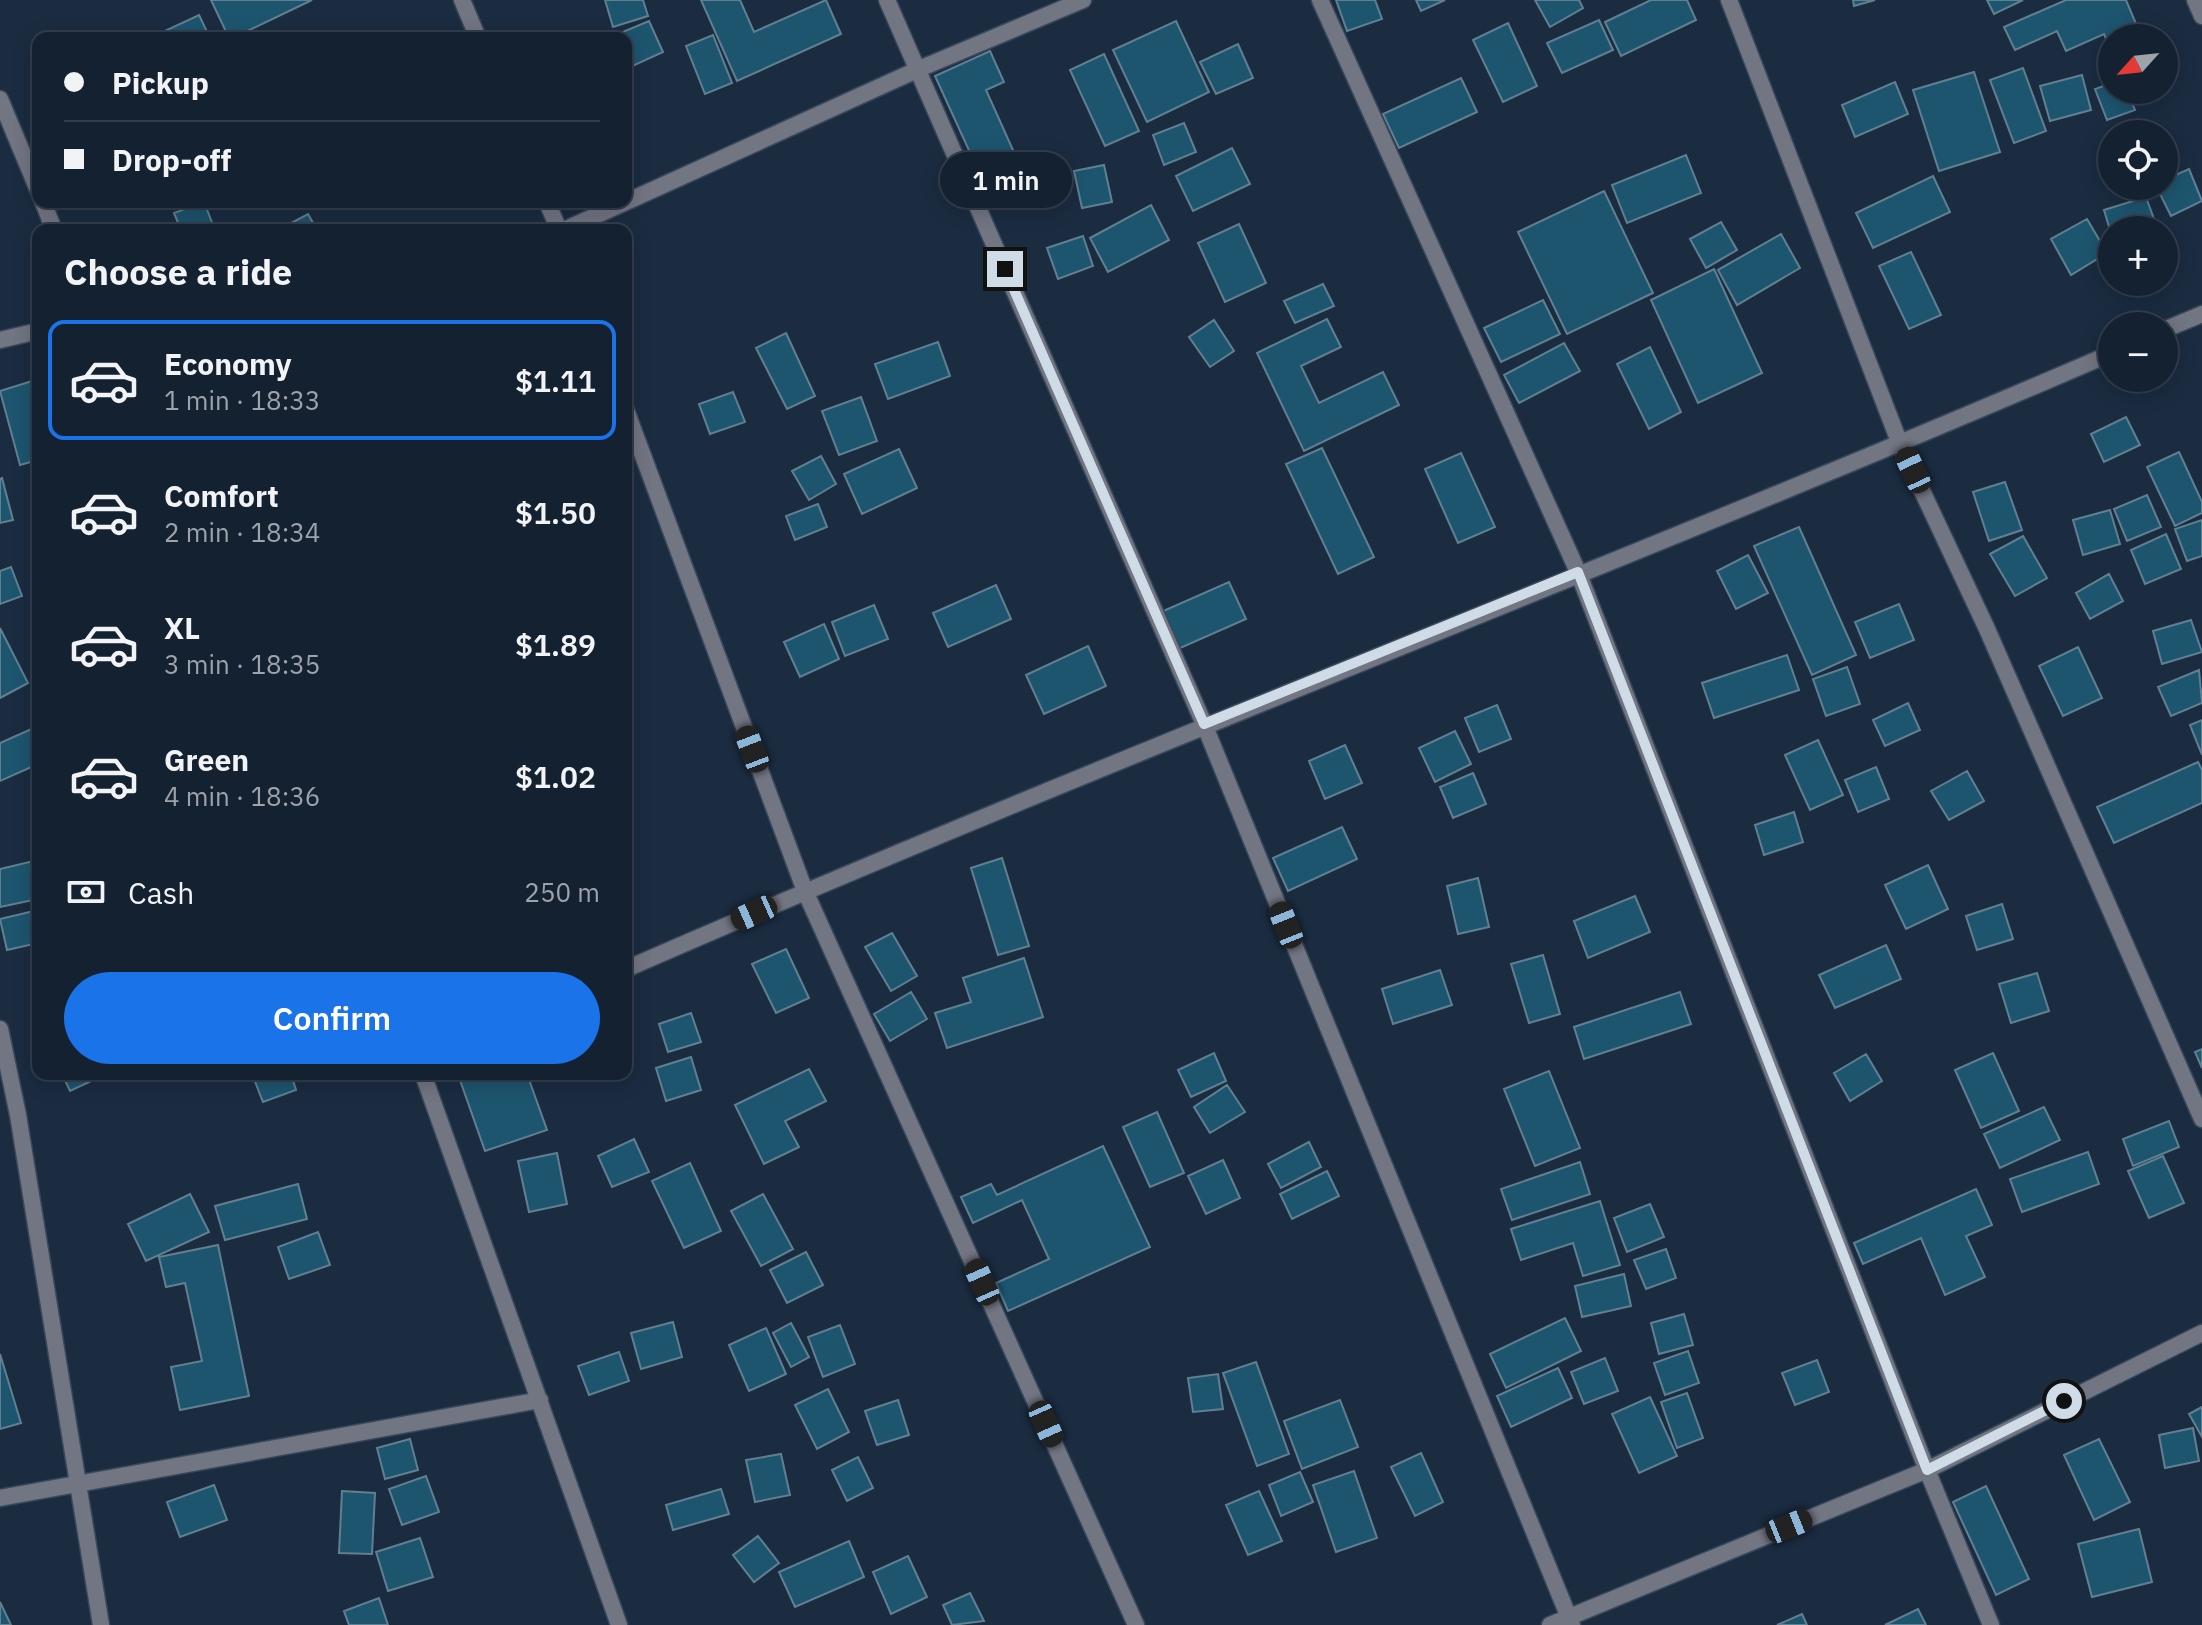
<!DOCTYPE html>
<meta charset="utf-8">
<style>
:root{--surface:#142131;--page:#1d2939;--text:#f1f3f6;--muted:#9da3ab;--line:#333e4d;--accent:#1a73e8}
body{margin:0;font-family:"IBM Plex Sans",sans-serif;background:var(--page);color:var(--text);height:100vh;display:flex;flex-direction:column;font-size:30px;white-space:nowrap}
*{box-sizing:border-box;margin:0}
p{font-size:26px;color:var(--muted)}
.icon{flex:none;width:44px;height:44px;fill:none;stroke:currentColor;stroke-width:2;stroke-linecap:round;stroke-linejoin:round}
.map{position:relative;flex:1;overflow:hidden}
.drawer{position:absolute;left:32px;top:224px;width:600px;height:856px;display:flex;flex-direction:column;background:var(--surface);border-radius:16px;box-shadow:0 4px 20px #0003,0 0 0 2px var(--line)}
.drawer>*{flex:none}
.banner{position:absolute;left:32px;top:32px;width:600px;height:176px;border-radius:16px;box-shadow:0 4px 20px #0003,0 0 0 2px var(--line);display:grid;align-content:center;height:176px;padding:0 32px;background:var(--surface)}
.needle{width:52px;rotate:243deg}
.controls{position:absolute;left:2098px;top:24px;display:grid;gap:16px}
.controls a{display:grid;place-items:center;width:80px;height:80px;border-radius:50%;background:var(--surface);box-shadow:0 4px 20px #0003,0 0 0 2px var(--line);font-size:40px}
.end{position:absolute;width:36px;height:36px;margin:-18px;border:10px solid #d0dbe8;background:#111;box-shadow:0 0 0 4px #111}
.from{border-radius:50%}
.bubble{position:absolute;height:56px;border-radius:28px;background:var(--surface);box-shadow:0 4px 20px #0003,0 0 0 2px var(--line);font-size:26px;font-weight:600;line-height:56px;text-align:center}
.car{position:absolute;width:24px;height:48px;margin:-24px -12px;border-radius:10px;box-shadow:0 0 6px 2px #0007;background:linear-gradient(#222 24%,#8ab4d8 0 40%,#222 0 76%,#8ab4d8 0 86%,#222 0)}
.banner b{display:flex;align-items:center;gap:28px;height:76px;font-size:30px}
.banner b+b{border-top:2px solid var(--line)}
.banner i{width:20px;height:20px;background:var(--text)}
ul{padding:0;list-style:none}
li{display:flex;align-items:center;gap:24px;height:120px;margin:0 16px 12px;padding:0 16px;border:4px solid transparent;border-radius:16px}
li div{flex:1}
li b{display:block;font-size:30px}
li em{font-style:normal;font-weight:600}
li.current{border-color:var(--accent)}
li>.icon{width:72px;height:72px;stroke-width:1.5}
h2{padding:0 32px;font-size:36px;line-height:96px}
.pay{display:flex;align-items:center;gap:20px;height:88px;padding:0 32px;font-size:30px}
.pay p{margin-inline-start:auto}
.button{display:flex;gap:16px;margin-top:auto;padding:16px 32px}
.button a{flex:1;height:92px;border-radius:48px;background:var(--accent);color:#fff;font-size:32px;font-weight:600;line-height:92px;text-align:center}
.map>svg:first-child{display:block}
</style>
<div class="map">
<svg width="2202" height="1625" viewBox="0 0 2202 1625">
<rect width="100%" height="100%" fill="#1b2c41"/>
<path fill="#1d556f" stroke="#608091" stroke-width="2" d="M211,0H312L233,38H229Z
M605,0H643L648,16L613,27Z
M701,0H740L754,32L826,0L841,34L737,81Z
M1336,0H1375L1382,19L1347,31Z
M1416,0H1445L1421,11Z
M1535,0H1579L1583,8L1550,27Z
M1651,0H1687L1696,20L1621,56L1605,22Z
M1853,0H1875L1854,6Z
M1987,0H2023L1994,14Z
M2066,0H2126L2142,38H2112V53L2104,34L2066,51L2057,31L2015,50L2004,27Z
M199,15L210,38H150Z
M1599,20L1613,50L1562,73L1547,43Z
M649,21L663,52L628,68L626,38L613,36Z
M1176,21L1209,92L1147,122L1113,50Z
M1508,23L1537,86L1503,102L1473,40Z
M272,31L276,38H259Z
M713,35L732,83L705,94L686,46Z
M1238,44L1253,78L1216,94L1200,62Z
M990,51L1004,82L986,90L1013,150L977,168L935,76Z
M1104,54L1139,131L1105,146L1070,70Z
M2023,68L2046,131L2014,143L1990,80Z
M1974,72L2000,152L1939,171L1913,90Z
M2082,75L2091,110L2050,121L2040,86Z
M1461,78L1477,112L1399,148L1383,114Z
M1895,82L1908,114L1855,137L1842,105Z
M2112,83V90H2127L2135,110L2107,120L2095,89Z
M1184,123L1196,152L1164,165L1153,135Z
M1232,148L1250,184L1193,211L1176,176Z
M1686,155L1701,193L1627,223L1612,185Z
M1104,165L1112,202L1082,208L1074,171Z
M2189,169L2202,201L2171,216L2156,186H2164V180Z
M1933,176L1950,212L1873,248L1856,213Z
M1604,191L1653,293L1567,334L1518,232Z
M2146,197L2158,230H2112V237L2104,210Z
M204,202L215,230H181L174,213Z
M1151,205L1169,240L1108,272L1090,238Z
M308,214L317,230H278Z
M2087,219L2107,253L2071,275L2051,239Z
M1721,222L1737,250L1706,268L1690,239Z
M1239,224L1266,283L1225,302L1198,243Z
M1781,234L1800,268L1737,305L1718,270Z
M1083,236L1093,266L1058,279L1047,248Z
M1911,252L1941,315L1909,329L1879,266Z
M1714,269L1762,373L1698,403L1651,300Z
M1323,284L1334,306L1295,323L1284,301Z
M1543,300L1560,334L1501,362L1484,328Z
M1327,319L1341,347L1301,366L1319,403L1383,372L1399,405L1304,451L1257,353Z
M1214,320L1234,351L1210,367L1189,337Z
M786,333L815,396L787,409L756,348Z
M938,342L950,376L888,399L875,364Z
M1564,343L1580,371L1519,403L1504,375Z
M1650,347L1681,412L1649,429L1617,364Z
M32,381L38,401V460L20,465L0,391Z
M733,392L745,422L710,434L699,404Z
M861,397L877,441L839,455L822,411Z
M2126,417L2140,445L2104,462L2091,434Z
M1322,448L1374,557L1338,574L1286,464Z
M899,449L917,488L862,514L844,474Z
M2179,452L2202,502V513L2175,526L2147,467Z
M1461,453L1495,527L1458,543L1425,469Z
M821,456L836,484L809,500L792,471Z
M2,478L13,520L0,523V479Z
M2005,482L2022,530L1989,541L1973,492Z
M2147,495L2161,527L2127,541L2114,509Z
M818,504L827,527L795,540L786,516Z
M2110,510L2120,544L2083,555L2073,520Z
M2202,520V556L2187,561L2175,529Z
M1799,527L1856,655L1812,675L1754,546Z
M2166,534L2181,569L2145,584L2131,550Z
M2023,536L2047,578L2015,596L1990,554Z
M1748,555L1768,593L1736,609L1717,571Z
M11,567L22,596L0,604V571Z
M2109,574L2123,601L2090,619L2076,593Z
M1229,582L1246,619L1178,649L1161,612Z
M996,585L1011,619L948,647L933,613Z
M1899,604L1914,640L1870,658L1855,622Z
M874,605L888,639L845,656L832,622Z
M2191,620L2202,652L2162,664L2153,631Z
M824,624L839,659L800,677L784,642Z
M0,628L28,683L0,698Z
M1088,646L1106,686L1044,714L1026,675Z
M2078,647L2102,698L2063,716L2039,666Z
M1787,655L1799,690L1714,718L1702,683Z
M1847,667L1860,704L1826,716L1813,679Z
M2199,670L2202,703L2171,716L2158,687Z
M1908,703L1920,730L1885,746L1873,720Z
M1497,705L1511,739L1479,752L1465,718Z
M2202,720V755L2190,725Z
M38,726V764L0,781V743Z
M1455,731L1471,764L1435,782L1419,748Z
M1818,740L1843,795L1810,810L1785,755Z
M1345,745L1362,783L1325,799L1309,761Z
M2198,762L2202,770V803L2114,843L2097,807Z
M1876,767L1889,799L1858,812L1845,780Z
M1967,771L1984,801L1949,820L1931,791Z
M1473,773L1486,804L1453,818L1440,787Z
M1794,812L1803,842L1764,855L1755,825Z
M1342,827L1357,859L1288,891L1273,858Z
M1002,858L1029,946L998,955L971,868Z
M38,860V899L0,907V869Z
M1928,865L1948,909L1906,929L1885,885Z
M1478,878L1489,927L1458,934L1447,886Z
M1635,896L1650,932L1588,958L1574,921Z
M2002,904L2013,939L1977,950L1966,916Z
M38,910V943L7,950L0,919Z
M892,933L917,976L891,991L865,947Z
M1886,945L1901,979L1835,1008L1819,975Z
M786,949L809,998L776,1013L752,964Z
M1543,955L1560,1014L1529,1023L1511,964Z
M1024,958L1043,1017L947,1048L935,1013L971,1002L963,978Z
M1440,970L1452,1005L1393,1024L1382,989Z
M2037,973L2049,1011L2011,1023L1999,984Z
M38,981V1000L31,984Z
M911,992L927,1019L890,1041L874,1014Z
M1680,992L1691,1024L1584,1059L1574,1027Z
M691,1013L701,1042L668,1052L659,1024Z
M2202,1049V1068L2195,1052Z
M1214,1053L1226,1081L1191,1097L1178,1070Z
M1993,1053L2019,1111L1981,1128L1955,1070Z
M1866,1054L1882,1081L1850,1101L1834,1073Z
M691,1057L701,1090L666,1101L656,1068Z
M809,1069L826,1101L785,1121L799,1147L764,1164L735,1105Z
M1549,1071L1580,1148L1535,1166L1504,1089Z
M62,1074H104V1075L70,1091Z
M252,1074H291L296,1090L263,1102Z
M477,1074H527L547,1130L485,1151L460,1080Z
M1227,1085L1245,1112L1210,1133L1194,1107Z
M2044,1107L2060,1140L2000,1168L1984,1134Z
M1157,1112L1184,1173L1150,1187L1123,1127Z
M2169,1121L2179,1147L2133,1166L2123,1139Z
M634,1139L649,1172L612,1187L598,1156Z
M1309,1142L1321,1167L1281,1188L1268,1164Z
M1103,1146L1150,1247L1008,1311L996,1283L1049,1259L1022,1200L973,1223L961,1197L991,1184L997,1195Z
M2088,1152L2099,1184L2022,1212L2010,1179Z
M557,1153L567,1204L529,1212L518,1161Z
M2163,1156L2184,1203L2149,1218L2128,1171Z
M1223,1160L1240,1198L1206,1214L1188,1176Z
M1580,1162L1590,1194L1512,1220L1501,1189Z
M690,1163L721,1231L684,1248L652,1181Z
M1327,1171L1339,1196L1292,1219L1280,1194Z
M298,1184L307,1219L225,1240L215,1206Z
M1976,1189L1992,1225L1966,1236L1985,1277L1945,1295L1921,1238L1863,1264L1854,1243Z
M190,1194L209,1232L146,1261L128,1224Z
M763,1194L793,1249L761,1266L731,1211Z
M1600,1201L1620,1265L1583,1276L1573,1243L1521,1260L1511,1229Z
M1650,1204L1664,1237L1627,1252L1614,1218Z
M318,1232L330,1265L289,1279L278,1247Z
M218,1245L249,1396L180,1410L171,1367L202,1361L185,1283L166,1287L159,1257Z
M1666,1249L1676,1278L1646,1289L1634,1260Z
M806,1252L823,1285L787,1303L770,1270Z
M1624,1274L1631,1306L1582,1317L1575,1286Z
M1684,1314L1693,1345L1659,1354L1651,1323Z
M1565,1318L1581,1351L1506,1388L1490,1354Z
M673,1322L682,1357L641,1369L631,1333Z
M791,1323L809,1357L791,1367L773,1333Z
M840,1325L855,1364L823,1377L808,1337Z
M766,1328L786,1374L749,1391L729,1345Z
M1688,1351L1699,1383L1665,1395L1654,1363Z
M619,1352L629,1381L589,1395L578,1366Z
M0,1354L21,1423L0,1429Z
M1605,1358L1618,1391L1584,1404L1571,1372Z
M1817,1360L1829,1392L1795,1405L1782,1373Z
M1256,1362L1289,1454L1257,1466L1223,1373Z
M1558,1368L1572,1398L1511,1427L1497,1396Z
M1218,1374L1223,1409L1193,1412L1188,1378Z
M828,1389L849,1432L817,1449L795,1405Z
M1687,1393L1703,1438L1677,1448L1661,1402Z
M1650,1397L1677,1456L1639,1473L1612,1414Z
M898,1400L909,1435L877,1445L865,1411Z
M1340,1400L1358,1447L1302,1469L1284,1421Z
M2202,1407V1437L2189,1414Z
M2193,1428L2199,1461L2165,1468L2159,1435Z
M410,1439L418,1470L385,1479L377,1448Z
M2099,1439L2130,1502L2094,1520L2064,1455Z
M1421,1453L1443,1502L1415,1516L1391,1467Z
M781,1454L790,1495L755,1502L746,1460Z
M858,1457L873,1488L847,1501L832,1470Z
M1354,1471L1377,1538L1336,1552L1313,1485Z
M1300,1472L1313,1502L1281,1516L1269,1485Z
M426,1476L439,1512L402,1525L389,1489Z
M214,1485L227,1520L180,1537L167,1502Z
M1986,1486L2029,1579L1996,1595L1953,1502Z
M721,1489L729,1514L673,1530L666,1505Z
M342,1491L375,1493L372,1554L339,1553Z
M1259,1491L1282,1541L1248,1555L1226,1505Z
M2139,1529L2152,1582L2092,1597L2078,1544Z
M758,1536L779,1563L754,1582L733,1555Z
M420,1538L433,1577L388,1591L376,1552Z
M849,1541L864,1577L795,1607L779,1572Z
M908,1556L927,1597L891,1614L873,1572Z
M970,1593L984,1621L952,1625L943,1605Z
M379,1598L388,1625H349L344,1611Z
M0,1602L11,1625H0Z
M1918,1609L1926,1625H1885Z
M1802,1614L1807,1625H1777Z"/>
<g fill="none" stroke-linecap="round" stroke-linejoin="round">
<g stroke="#38485c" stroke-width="19">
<path id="minor" d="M462,0L478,38
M887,0L1204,724L1572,1625
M1320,0L1578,572L1927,1470L1991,1625
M1729,0L1900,444L1987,629L2202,1119
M2195,0L2202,16
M0,99L38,190
M43,202L54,230
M547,202L559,230
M626,202L919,69L1083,0
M564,230L626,202
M2164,330L2202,314
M0,340L38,331
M626,410L805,891L1136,1625
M626,969C1118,754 1620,565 2112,353
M0,1029L18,1115L101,1625
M423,1074L619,1625
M0,1498L540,1400
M1550,1625L1927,1470L2202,1333"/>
</g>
<use href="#minor" stroke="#727582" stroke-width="16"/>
</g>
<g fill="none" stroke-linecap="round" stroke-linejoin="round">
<path stroke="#d0dbe8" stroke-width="10" d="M1005,269L1204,724L1578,572L1927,1470L2064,1401"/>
</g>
</svg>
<div class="controls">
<a><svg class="needle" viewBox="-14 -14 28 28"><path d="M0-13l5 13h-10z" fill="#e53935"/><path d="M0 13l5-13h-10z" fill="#9da3ab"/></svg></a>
<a><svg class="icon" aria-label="locate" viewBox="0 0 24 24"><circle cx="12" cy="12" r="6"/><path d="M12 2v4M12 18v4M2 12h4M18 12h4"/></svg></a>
<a>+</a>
<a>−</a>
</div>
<i class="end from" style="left:2064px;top:1401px"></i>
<i class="end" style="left:1005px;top:269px"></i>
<div class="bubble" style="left:940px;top:152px;width:132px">1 min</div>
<i class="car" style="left:1913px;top:470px;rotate:335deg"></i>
<i class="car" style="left:752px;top:749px;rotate:339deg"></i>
<i class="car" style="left:754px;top:913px;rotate:246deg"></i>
<i class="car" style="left:1286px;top:925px;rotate:338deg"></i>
<i class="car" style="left:982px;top:1282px;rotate:336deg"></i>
<i class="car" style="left:1046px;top:1424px;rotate:156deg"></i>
<i class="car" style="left:1789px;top:1526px;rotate:68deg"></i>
<div class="banner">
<b><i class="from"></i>Pickup</b>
<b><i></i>Drop-off</b>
</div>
<section class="drawer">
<h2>Choose a ride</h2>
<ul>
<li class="current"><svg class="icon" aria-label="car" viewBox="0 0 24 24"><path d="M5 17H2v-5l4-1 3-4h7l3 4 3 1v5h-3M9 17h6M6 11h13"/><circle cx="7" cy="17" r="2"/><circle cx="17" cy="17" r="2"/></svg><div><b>Economy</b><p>1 min · 18:33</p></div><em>$1.11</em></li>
<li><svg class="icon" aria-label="car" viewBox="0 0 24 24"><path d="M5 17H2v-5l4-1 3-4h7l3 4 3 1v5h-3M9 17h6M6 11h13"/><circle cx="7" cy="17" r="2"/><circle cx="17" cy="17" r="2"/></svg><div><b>Comfort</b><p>2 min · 18:34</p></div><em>$1.50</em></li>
<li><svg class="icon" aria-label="car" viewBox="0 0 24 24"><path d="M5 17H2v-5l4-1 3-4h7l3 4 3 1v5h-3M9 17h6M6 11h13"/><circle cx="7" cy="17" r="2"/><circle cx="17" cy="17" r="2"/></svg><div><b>XL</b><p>3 min · 18:35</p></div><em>$1.89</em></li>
<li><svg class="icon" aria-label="car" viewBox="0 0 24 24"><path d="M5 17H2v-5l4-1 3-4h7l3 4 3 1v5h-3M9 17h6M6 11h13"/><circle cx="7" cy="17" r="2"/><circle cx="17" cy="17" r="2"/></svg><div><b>Green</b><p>4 min · 18:36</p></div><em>$1.02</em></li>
</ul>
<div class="pay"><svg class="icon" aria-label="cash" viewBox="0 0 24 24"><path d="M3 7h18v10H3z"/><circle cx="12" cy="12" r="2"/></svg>Cash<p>250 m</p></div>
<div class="button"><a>Confirm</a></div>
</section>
</div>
